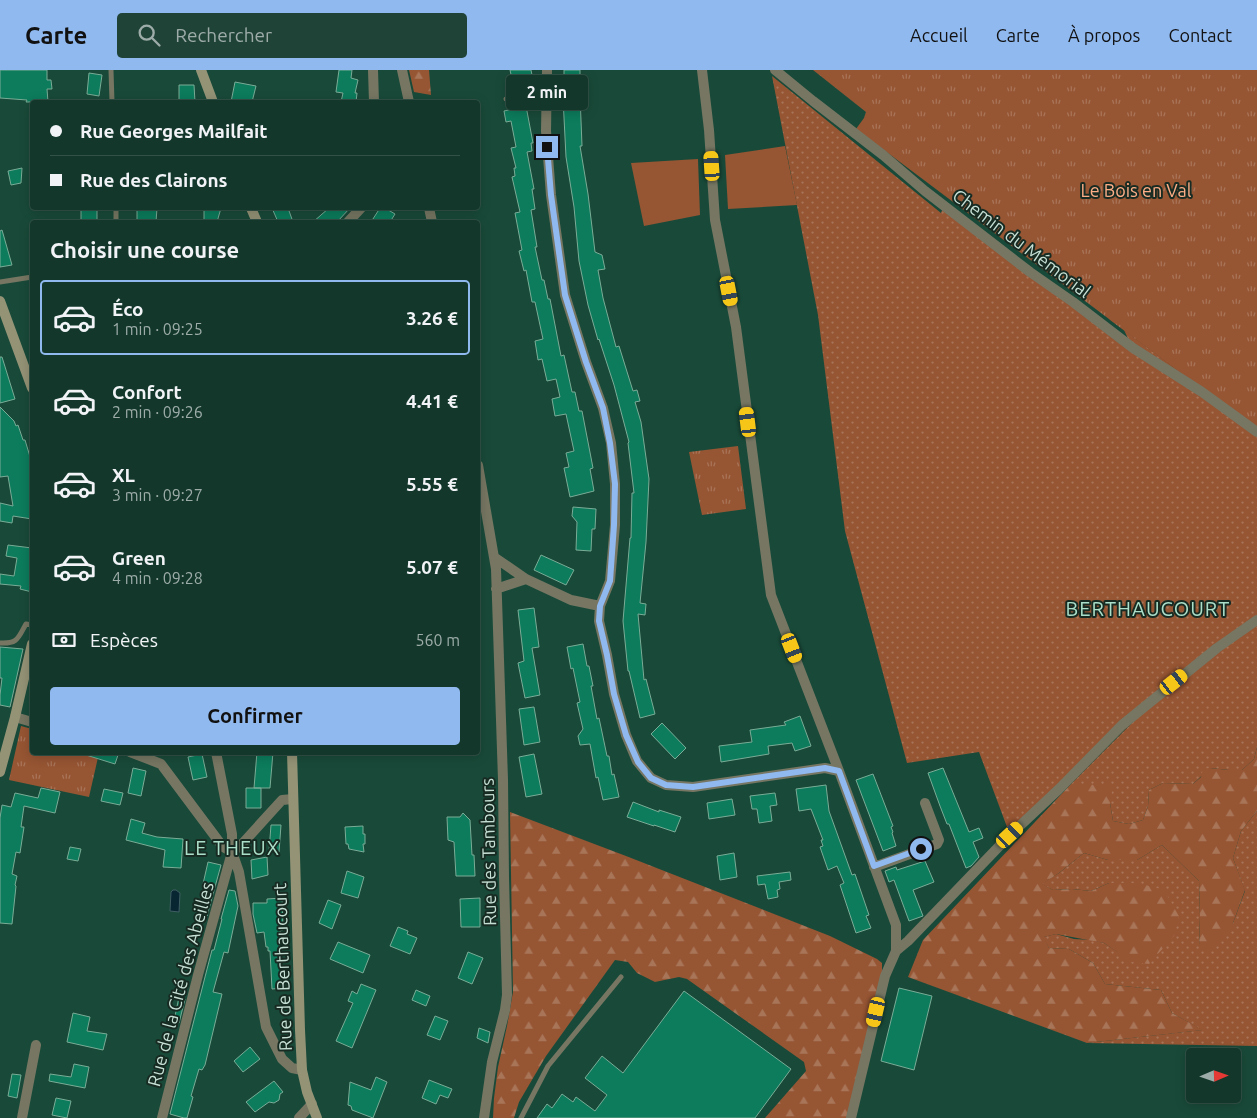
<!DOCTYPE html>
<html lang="fr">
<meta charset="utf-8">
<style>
:root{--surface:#13382b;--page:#204337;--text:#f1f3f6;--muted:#9daca9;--line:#325247;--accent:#90b9f0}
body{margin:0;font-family:Ubuntu,sans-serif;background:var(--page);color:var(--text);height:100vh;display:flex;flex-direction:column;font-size:19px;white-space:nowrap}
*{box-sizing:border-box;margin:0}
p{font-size:16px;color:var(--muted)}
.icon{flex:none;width:28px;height:28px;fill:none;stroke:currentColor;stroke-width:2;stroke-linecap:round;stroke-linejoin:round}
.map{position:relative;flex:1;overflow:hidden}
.sheet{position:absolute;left:30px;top:150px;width:450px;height:535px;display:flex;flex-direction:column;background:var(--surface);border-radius:5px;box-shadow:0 2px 12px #0003,0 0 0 1px var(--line)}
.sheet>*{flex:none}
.hud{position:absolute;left:30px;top:30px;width:450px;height:110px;border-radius:5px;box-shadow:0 2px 12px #0003,0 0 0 1px var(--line);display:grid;align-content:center;height:110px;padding:0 20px;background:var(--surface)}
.needle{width:32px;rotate:88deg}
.fabs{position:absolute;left:1186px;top:978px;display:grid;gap:10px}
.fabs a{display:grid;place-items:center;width:55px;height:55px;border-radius:5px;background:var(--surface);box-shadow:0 2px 12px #0003,0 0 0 1px var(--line);font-size:25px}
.end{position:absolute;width:22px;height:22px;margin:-11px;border:6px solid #90b9f0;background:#111;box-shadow:0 0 0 2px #111}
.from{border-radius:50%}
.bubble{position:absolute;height:35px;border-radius:5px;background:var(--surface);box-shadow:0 2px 12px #0003,0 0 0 1px var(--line);font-size:16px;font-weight:700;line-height:35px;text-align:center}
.car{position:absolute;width:15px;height:30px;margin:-15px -8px;border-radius:6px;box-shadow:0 0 4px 1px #0007;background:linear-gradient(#f5c518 24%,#345 0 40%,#f5c518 0 76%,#345 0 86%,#f5c518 0)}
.hud b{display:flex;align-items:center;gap:18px;height:48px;font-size:19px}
.hud b+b{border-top:1px solid var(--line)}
.hud i{width:12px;height:12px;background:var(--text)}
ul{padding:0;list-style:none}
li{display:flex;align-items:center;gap:15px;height:75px;margin:0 10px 8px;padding:0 10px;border:2px solid transparent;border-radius:5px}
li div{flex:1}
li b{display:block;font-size:19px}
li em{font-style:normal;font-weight:700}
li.current{border-color:var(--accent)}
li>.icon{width:45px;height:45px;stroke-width:1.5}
h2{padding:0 20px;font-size:22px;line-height:60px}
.pay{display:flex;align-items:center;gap:12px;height:55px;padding:0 20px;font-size:19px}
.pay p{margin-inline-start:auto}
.cta{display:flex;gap:10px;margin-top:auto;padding:10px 20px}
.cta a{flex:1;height:58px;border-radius:5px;background:var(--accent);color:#111;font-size:20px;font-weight:700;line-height:58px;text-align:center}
header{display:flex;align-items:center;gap:30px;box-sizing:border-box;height:70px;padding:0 25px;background:var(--accent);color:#111}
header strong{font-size:24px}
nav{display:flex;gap:28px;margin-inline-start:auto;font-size:18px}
.search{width:350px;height:45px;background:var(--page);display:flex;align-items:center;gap:12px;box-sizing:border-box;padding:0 18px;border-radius:5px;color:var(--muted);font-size:19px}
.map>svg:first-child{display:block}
</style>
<header>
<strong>Carte</strong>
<div class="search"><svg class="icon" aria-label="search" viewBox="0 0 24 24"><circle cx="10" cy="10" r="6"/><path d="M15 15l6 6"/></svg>Rechercher</div>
<nav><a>Accueil</a><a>Carte</a><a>À propos</a><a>Contact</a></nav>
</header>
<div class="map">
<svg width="1257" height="1048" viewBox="0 0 1257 1048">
<defs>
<pattern id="grass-dots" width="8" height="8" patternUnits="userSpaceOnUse" patternTransform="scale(1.25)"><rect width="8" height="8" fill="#965533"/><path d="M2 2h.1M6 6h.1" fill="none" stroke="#a87559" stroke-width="1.8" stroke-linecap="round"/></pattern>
<pattern id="forest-firs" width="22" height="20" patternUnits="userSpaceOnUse" patternTransform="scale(1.25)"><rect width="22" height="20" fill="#965533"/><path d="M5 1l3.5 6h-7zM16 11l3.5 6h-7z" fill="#a87559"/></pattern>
<pattern id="park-tufts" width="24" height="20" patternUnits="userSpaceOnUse" patternTransform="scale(1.25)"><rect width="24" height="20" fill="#965533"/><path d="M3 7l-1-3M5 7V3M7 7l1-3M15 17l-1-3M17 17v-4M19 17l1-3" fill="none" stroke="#a87559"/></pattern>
</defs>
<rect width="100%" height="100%" fill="#194a39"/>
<path fill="url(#grass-dots)" d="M772,6L941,143L944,135L1132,277L1124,260L1257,360V677L1254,689L1242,700H1229L1210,698L1193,714L1163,713L1149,720L1148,736L1143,750L1129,754L1113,751L1110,733L1071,714L1138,647L1010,765L979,682L907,693L845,461L818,245Z
M1257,741V976L1087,973L1202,960L1172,943L1161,920L1105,914L1093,893L1069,879L1049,878L1043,867L1056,864L1074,869L1092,870L1104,873L1118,882L1109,813L1091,821L1072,819L1053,820L1041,814L1059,803L1084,783L1108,790H1137L1162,775L1199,811L1200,846L1199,876L1233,853L1245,821L1233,788L1241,761Z"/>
<path fill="url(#forest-firs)" d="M409,0H429L431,25L414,22Z
M1257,677V741L1241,761L1233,788L1245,820L1233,853L1212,881L1199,876L1200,846L1199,811L1162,775L1137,790H1108L1084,783L1059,803L1042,814L1053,820L1072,819L1091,821L1109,813H1138L1164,820L1179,846L1174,866L1149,894L1132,892L1104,873L1056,864L1044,867L1049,878L1069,879L1093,893L1105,914L1161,920L1172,943L1203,960L1087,973L908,907L923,870L1071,714L1113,715L1110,733L1113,751L1129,754L1143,750L1148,736L1149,720L1163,713L1193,714L1201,707L1203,699L1210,698L1229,700H1242L1254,689Z
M510,742L626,786L830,866L877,889L882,893V904L847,1048H765L806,1001L804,992L687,909L679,907L655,912L637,903L628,892L615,890L546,986L519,1032L514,1048H493L494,1028L498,997L507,956L513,922Z"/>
<path fill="url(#park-tufts)" d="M813,0H1257V360L1110,250L1109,249L856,59L864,48L866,42Z
M738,376L746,439L702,445L689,382Z
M21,656L32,659V682L99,683L89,727L9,710Z"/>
<path fill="#965533" d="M785,76L797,135L728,139L725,85Z
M698,89L700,145L644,156L631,93Z"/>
<path fill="#072632" stroke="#405e63" d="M173,820H176L180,823L179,842L170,841L171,822Z"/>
<path fill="#0c7c5c" stroke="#7aac97" d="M0,0H47V10H51L52,19H47L48,32H26L27,30L0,28Z
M339,0H352L351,8L358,10L355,23H357L356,32H341L343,23L336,22Z
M510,0H531L533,10L528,18L509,21L507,9H512Z
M564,0H580V8L564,11Z
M89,3L102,5L99,26L87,24Z
M235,12L256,16L252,32H231Z
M179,15H194L195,32H179Z
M580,25L582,76H580L588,124L595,182L602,185L605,199L598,200L603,228L616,277L619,276L633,321L637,320L640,331L635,332L641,352L649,409L646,472L640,533L646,534L645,545L638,544L644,610L646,609L655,644L640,648L629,601H628L623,551L630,468H631L632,423H634L628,373L629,372L614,315L599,269L598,270L588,235L579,191L574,137L566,87L563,28Z
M526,36L533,73H531L532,81L527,82L534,119H532L535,139L531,140L537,177H535L542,210H544L548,229H550L561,286L564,285L572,322H575L579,341H582L593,398L590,399L594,421L570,427L564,398L569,397L566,383L574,381L566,344L555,346L552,329L560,327L556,309L547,311L542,289L538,290L535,271L543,269L535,232H532L526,200L524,201L519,181L522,180L515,143L520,142L512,107L515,106L514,98H516L511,78L516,77L511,51L506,52L504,41Z
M22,98L21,113L11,115L8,101Z
M81,138H97V151H81Z
M137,138H157L156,152H137Z
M210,138H221L217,152H204V139H210Z
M272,138H288L293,152H278Z
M329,138H350L337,152H313Z
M380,138H385L395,144L390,152H371Z
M2,160L12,195L0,197V161Z
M0,287H2L15,329L0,333Z
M0,337L14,351L16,356L18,355L23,370H25L31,390L30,391L32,411V449L13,446L12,453L0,451V433L13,436L8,406L0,407Z
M573,437L596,439L595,459H592L591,481L576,480L577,452L572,446Z
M8,475L32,478V522L20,519L21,516L0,514V504L14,506L17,488L6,486Z
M541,485L574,500L566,515L534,500Z
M534,538L539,577L532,578L540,625L525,628L518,593L524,591L518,540Z
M583,574L587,596H589L593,616H591L597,649L599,648L607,686H609L612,705L614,704L619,727L603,730L598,707L596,708L590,674L580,675L578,666L583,659L577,633L580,632L573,598L571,599L567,577Z
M0,577L23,579L10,637L0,635V625L2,608H0Z
M534,637L540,672L524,675L519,639Z
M800,646L811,676L795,681L792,673L768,676L769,684L721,692L719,676L752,672L750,660L786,655L784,652Z
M662,653L686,678L675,689L651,664Z
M87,682H119L115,694L86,685Z
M257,682H273L270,718H254Z
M202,684L207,707L193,710L188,687Z
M534,684L542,724L526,727L519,687Z
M133,698L146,701L141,726L128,723Z
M943,698L969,762L979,758L983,768L973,772L979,787L971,796L966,798L949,754H947L940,736L928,703Z
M873,704L893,756L891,757L893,762L892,763L896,776L883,781L856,710Z
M826,715L829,741L852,805L855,804L869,845L866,846L871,858L856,863L840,815L844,813L837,796L828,800L820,777L823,776L821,770H823L811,739L799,741L796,719Z
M41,718L60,722L55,743L24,736L21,757H24L20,783L16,782L12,804L17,806L15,815L16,816L12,854L0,853V748L2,735L11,737L15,723L38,728Z
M246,718H261V738H246Z
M104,719L123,723L120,735L101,731Z
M775,723L777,735L770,736L772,751L759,753L757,739H752L750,726Z
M732,729L735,745L709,749L707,733Z
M633,732L659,742V740L681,747L675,762L654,755V756L627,747Z
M463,743L470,750L472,785H474L475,806H456L454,772L448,770L447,747H460Z
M131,749L145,753L142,763L157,767L183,769L181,798L163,797L165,780L126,770Z
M271,755H281L279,782L269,781Z
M363,756V764H365V774H363L364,782L349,779L348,774H346L345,757Z
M70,777L81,779L78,791L67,789Z
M734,783L737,807L720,810L717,786Z
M267,787L268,805L252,809L251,790Z
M925,791L934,812L913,820L923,846L909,851L894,810L889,812L885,801L896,797L897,800Z
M208,792L221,795L207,846H205L211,816L203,814Z
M347,801L364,807L358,828L341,823Z
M790,802L791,810L779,812L780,819L777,820L778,827L768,829L765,814L758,815L757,806Z
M229,820L235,821L238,836L228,883L224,882L213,922L222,924L205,995L202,1000L199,999L191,1026L193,1027L187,1048H184L170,1044L205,907L212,880H214L222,849H221Z
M282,828L283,860L280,861L281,866H279L281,897H283L284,918L272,919L270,881H268V877H266L264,862L257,863L253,844V833H267V829Z
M480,828V857H461L460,829Z
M328,830L341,835L332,859L319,853Z
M398,857L408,861L407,864L417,868L410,884L390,876Z
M338,872L370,885L363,903L330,889Z
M468,882L483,888L472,914L458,908Z
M361,914L376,920L352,978L336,971L353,933L348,931L352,921L357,924Z
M899,918L932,926L914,1000L881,991Z
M416,920L430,926L426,936L412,930Z
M684,921L791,999L755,1048H537L547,1034L552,1038L562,1024L573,1032L576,1027L595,1041L607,1025L585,1008L602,986L623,1003Z
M179,927L185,929L179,953L174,951Z
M73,943L90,947L87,961L107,964L103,980L67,972Z
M435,946L448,951L440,970L427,965Z
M479,958L490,962L488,973L477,968Z
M250,977L260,989L243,1002L234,991Z
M74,994L89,997L85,1018L49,1011L50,1004L71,1007Z
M12,1004L21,1005L17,1028L8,1026Z
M376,1007L387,1012L373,1048L352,1040L351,1036L348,1035L350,1012L371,1020Z
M429,1010L452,1019L448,1028L440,1025L436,1034L422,1028Z
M274,1011L283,1022L280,1024L279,1030L274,1033L269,1032L255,1042L246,1032Z
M56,1028L71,1031L67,1048L52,1045Z"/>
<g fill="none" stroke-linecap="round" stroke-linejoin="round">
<path stroke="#767663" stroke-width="5" d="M111,0L112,32
M506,29L546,24
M116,138V152
M0,212L32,207
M0,573C18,574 18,568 26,554L32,555
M521,1048L548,996L621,907"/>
<path stroke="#767663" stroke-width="10" d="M373,0L374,32
M402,0L409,32
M547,0L546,61L551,125L565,225L586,292L603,338L611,373L615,414V455L610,511L600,536L599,551L607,585L614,624L626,665L637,691L651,708L666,715L693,717L825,698L839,701L896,855V881L885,906L851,1048
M702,0L709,60L715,150L736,257L771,525L839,701
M775,0L813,31L883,85L925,121L1030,202L1073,232L1133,278L1202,322L1257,362
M429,138L432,152
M348,152L361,138
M478,395L496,499L503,710L504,807L506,886L507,925L505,940L492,992L484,1048
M494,487L526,509L571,530L600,536
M496,519L526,509
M15,647L32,652
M130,682L161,694L223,777L232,782
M216,682L232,764V782L239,802L266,957L282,989L292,998L302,1000
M874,797L937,774L939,770L925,733
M896,881L908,871L1010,765L1059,719L1122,655L1217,578L1257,550
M22,1048L36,975
M162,1048L198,905L232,782L242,774L282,730L293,729
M299,1048L312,1034"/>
<path stroke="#949376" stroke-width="10" d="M201,0L213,32
M251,138L257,152
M0,231L32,318
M292,682L300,960L302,1000L307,1022L317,1048
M0,702L15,647L32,574"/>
</g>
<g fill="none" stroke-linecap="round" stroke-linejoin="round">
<path stroke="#90b9f0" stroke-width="6" d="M547,77L551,125L565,225L586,292L603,338L610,373L615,414L614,455L610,511L600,536L599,551L607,585L614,624L626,665L638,692L651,708L666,715L693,717L825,698L839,701L874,796L921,779"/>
</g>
<g text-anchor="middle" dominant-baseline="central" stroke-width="4" stroke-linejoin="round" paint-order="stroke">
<g font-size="18" fill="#fcad86" stroke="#172b23">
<text x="1136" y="120">Le Bois en Val</text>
</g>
<g font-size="18" fill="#c6dfd4" stroke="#172b23">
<text transform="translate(1022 173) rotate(37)">Chemin du Mémorial</text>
<text transform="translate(488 782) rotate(-91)">Rue des Tambours</text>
<text transform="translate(282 897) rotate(-92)">Rue de Berthaucourt</text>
<text transform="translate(180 914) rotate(-75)">Rue de la Cité des Abeilles</text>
</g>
<g font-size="20" letter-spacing="1" fill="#abdfc9" stroke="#172b23">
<text x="1148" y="538">BERTHAUCOURT</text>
<text x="232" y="777">LE THEUX</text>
</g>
</g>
</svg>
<div class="fabs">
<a><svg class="needle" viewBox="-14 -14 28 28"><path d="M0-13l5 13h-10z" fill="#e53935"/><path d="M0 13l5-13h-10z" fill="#9daca9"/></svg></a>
</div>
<i class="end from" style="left:921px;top:779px"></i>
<i class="end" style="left:547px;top:77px"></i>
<div class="bubble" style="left:506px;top:5px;width:82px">2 min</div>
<i class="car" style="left:712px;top:96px;rotate:356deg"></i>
<i class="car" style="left:729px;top:221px;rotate:169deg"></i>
<i class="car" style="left:748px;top:352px;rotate:353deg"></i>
<i class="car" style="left:792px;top:578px;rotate:159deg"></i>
<i class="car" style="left:1174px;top:612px;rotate:52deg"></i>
<i class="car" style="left:1010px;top:765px;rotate:47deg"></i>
<i class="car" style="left:876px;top:942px;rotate:193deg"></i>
<div class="hud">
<b><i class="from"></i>Rue Georges Mailfait</b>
<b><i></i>Rue des Clairons</b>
</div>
<section class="sheet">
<h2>Choisir une course</h2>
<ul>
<li class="current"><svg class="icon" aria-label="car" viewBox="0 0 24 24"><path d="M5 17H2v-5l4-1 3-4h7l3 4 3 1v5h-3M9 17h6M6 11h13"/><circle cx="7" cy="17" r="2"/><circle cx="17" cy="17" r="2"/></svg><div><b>Éco</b><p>1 min · 09:25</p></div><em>3.26 €</em></li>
<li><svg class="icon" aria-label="car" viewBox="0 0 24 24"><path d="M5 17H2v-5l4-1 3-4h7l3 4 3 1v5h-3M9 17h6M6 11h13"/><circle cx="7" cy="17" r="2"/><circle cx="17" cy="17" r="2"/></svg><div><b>Confort</b><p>2 min · 09:26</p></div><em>4.41 €</em></li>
<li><svg class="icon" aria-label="car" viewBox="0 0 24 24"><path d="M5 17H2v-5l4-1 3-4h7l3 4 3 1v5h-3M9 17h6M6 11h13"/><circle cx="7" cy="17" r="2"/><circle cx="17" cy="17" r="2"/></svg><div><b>XL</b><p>3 min · 09:27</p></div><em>5.55 €</em></li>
<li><svg class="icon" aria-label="car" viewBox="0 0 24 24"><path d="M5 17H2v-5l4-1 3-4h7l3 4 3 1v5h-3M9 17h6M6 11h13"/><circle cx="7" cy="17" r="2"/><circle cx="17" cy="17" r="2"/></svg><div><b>Green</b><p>4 min · 09:28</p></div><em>5.07 €</em></li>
</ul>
<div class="pay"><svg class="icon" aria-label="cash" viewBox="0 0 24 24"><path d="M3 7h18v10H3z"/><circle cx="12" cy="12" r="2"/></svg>Espèces<p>560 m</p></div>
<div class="cta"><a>Confirmer</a></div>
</section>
</div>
